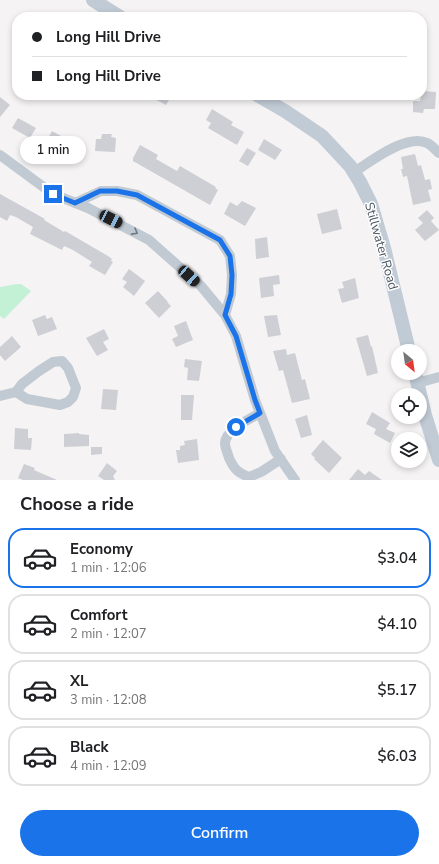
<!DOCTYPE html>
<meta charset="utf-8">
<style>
:root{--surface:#fff;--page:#f2f2f2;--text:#202124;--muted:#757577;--line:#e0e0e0;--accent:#1a73e8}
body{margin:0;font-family:"Nunito Sans",sans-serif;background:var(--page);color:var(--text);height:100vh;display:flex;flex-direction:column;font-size:15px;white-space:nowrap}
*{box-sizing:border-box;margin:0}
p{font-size:13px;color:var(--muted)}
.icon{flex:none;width:22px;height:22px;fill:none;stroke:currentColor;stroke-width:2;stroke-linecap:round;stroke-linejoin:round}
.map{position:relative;height:480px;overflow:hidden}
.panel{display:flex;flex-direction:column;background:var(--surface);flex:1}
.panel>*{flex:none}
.top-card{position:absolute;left:12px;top:12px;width:415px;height:88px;border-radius:16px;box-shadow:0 2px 6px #0003;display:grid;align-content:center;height:88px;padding:0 20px;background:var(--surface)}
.needle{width:26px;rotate:151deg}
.tools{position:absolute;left:391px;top:344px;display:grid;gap:8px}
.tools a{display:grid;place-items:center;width:36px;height:36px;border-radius:50%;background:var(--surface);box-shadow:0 2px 6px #0003;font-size:20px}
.end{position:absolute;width:18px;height:18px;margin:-9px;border:5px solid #1a73e8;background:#fff;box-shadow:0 0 0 2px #fff}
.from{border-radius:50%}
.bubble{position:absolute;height:28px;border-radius:14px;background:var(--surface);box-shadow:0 2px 6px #0003;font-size:13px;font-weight:600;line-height:28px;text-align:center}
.car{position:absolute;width:12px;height:24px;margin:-12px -6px;border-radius:5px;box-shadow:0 0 3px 1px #0007;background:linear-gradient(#222 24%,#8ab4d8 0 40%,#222 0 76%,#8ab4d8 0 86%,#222 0)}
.top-card b{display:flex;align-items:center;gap:14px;height:38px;font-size:15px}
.top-card b+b{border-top:1px solid var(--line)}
.top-card i{width:10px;height:10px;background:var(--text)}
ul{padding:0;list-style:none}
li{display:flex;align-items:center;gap:12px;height:60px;margin:0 8px 6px;padding:0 12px;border:2px solid var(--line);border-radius:16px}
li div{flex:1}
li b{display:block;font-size:15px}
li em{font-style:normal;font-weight:600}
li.on{border-color:var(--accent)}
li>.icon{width:36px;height:36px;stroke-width:1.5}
h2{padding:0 20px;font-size:18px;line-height:48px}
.button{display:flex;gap:8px;margin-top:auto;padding:8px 20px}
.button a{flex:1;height:46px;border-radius:24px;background:var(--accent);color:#fff;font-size:16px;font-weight:600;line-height:46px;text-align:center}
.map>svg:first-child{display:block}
</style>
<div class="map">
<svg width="439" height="480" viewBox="0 0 439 480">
<rect width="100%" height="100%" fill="#f5f3f3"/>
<path fill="#c3f1d5" d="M17,284H21L31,291L4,319L0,316V287Z"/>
<path fill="#cdcfd5" d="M422,91L436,92L435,109H424L423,113L413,112V101H420Z
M147,95H172L166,105Z
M0,97L10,105L0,117Z
M212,109L233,122L231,125L244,132L237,145L208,128L211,123L206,120Z
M18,118L36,128L30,138L12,128Z
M52,131L70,141L61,156L43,147Z
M102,134H112L111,137L116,138L115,152L95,151L96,139H101Z
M264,139L282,150L275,160L258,150Z
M140,145L158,155L156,159L177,171L180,166L216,187L215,188L218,190L210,205L133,161V158Z
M247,148L256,153L248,166L239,161Z
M415,154L418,166L421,165L425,180L430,179L432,189L428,190L431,201L413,205L407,176L403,177L401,169H403L401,157Z
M0,194L45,219L44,220L64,232L65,231L108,256L112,259L111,261L113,262L105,275L89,266L92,262L73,250L64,246L62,250L30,234L33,227L16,217L10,215L7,221L0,217Z
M242,201L256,208L245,226L224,214L230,202L237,206Z
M337,209L342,229L322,234L317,214Z
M427,210L434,218L431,221L439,230L425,241L415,230L423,223L418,218Z
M267,237L269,257L256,259L255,239Z
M129,269L145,281L134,296L123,287L127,282L122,279Z
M279,275L280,284L273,285L274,296L261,298L259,278Z
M355,278L359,298L342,303L338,289L344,288L342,282Z
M158,291L168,302H167L171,306L159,318L145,303Z
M45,315L47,319L52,317L57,329L38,336L32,320Z
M277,315L281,335L268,337L264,316Z
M186,321L193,340L176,347L172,339L178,336L174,326Z
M104,329L109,339L103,342L108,350L97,356L86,338Z
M368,335L371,347L372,346L378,373L367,376L356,338Z
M12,336L21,347L5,361L0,355V347Z
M286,349L287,355L295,353L302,380L305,379L310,399L292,403L283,370L279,371L273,351Z
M185,359L202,361L199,381L187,380L188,368L184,367Z
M103,389L118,390L116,410L101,409Z
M181,395H194L192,420H181Z
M372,412L390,423L386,429L395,433L390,443L374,434L376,429L366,424Z
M307,415L312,435L301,438L295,419Z
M15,428L28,429V438H32L31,450L14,449Z
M79,433V434L89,435V446L64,447V434Z
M197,439L199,460L178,463L176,450H180V446L185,445L184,441Z
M323,440L342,458L329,473L314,459L315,458L311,454Z
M91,447H102V454L91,455Z
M107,463L117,471L113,476L115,480H104L98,476Z
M24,464L35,468L34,470L57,480H23L18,478Z
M358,469L365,475L369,471L382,480H349Z"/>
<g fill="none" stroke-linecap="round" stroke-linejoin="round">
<path stroke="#c1cad2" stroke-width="10" d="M0,155L53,194L88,208L149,240L201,286L225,315L236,336L255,400L275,451L295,480
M354,172C370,162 407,133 427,143C432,145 435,150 439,153
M75,203L101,191H117L137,195L220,240L230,256L232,275L231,294L225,315
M417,383L439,377
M0,396L16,392L22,384L39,371L53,362L62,361L68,368L76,388L73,397L68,402L60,405L27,399L16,392
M260,413C250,419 226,429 225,443C225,448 228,454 229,458C234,469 238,473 249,477L261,472L281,459"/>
<path stroke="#c1cbd6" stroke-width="14" d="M93,0L120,17
M257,95L285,111L322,136L350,166L360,182L371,204L384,248L409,351
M415,373L425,415L439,460"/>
</g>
<defs><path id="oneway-chevron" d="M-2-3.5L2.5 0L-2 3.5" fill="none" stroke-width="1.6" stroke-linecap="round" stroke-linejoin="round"/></defs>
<use stroke="#6e7983" href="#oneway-chevron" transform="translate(135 232) rotate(29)"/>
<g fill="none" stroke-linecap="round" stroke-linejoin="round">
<path stroke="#1a73e8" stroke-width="5" d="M53,194L75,203L100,191H117L137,195L220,240L230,256L232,275L231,294L225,315L236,336L255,400L260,413L236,427"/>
</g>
<g text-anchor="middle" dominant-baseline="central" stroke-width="3" stroke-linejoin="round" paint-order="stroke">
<g font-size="13" fill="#4a5661" stroke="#fff">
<text transform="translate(381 246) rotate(74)">Stillwater Road</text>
</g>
</g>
</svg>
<div class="tools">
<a><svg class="needle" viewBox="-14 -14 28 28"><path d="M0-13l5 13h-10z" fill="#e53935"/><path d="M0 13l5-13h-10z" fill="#757577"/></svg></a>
<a><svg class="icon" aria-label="locate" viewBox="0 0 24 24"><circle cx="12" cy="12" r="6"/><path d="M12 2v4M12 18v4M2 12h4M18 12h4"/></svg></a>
<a><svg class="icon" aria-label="layers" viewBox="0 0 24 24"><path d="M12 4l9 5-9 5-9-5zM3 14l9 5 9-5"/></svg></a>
</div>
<i class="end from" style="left:236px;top:427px"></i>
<i class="end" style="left:53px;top:194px"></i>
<div class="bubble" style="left:20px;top:136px;width:66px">1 min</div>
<i class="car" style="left:111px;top:219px;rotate:117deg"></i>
<i class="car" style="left:189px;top:276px;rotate:132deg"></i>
<div class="top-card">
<b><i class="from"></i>Long Hill Drive</b>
<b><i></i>Long Hill Drive</b>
</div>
</div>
<section class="panel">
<h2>Choose a ride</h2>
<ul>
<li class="on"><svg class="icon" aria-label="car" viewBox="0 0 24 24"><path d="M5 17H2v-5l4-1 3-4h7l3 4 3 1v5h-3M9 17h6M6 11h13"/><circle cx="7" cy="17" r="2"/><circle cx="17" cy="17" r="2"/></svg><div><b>Economy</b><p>1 min · 12:06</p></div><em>$3.04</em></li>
<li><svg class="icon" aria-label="car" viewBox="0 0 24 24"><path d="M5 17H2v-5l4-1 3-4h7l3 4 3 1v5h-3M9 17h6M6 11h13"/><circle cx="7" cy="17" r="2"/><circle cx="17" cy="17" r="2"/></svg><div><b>Comfort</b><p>2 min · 12:07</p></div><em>$4.10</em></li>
<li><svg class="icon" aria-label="car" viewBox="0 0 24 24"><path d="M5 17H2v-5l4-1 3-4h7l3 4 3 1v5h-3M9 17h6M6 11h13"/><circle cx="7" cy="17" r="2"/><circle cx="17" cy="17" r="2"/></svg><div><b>XL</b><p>3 min · 12:08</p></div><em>$5.17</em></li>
<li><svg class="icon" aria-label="car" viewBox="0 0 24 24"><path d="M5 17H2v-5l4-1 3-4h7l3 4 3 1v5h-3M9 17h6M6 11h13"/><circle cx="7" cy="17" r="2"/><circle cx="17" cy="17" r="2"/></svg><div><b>Black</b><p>4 min · 12:09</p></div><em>$6.03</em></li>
</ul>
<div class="button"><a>Confirm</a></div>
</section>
